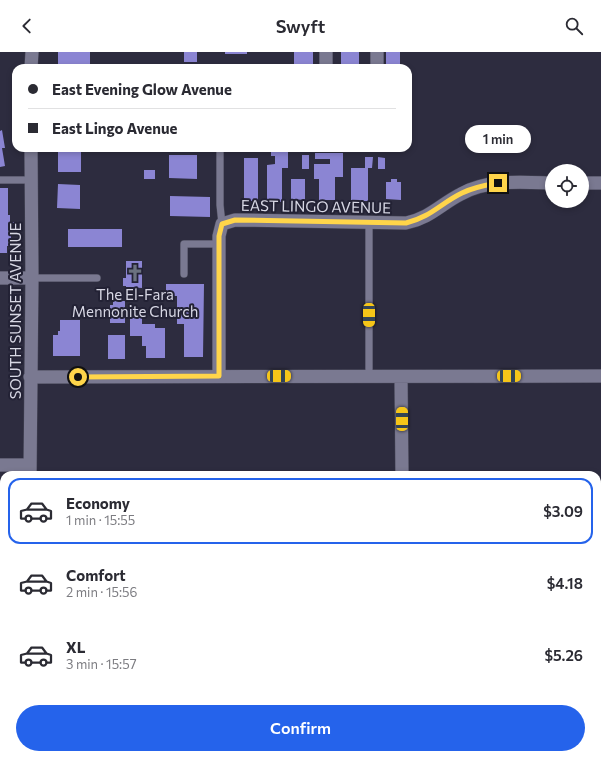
<!DOCTYPE html>
<meta charset="utf-8">
<style>
:root{--surface:#fff;--page:#f7f7f7;--text:#2b2b33;--muted:#7c7c81;--line:#e1e1e2;--accent:#2563eb}
body{margin:0;font-family:Commissioner,sans-serif;background:var(--page);color:var(--text);height:100vh;display:flex;flex-direction:column;font-size:15px;white-space:nowrap}
*{box-sizing:border-box;margin:0}
p{font-size:13px;color:var(--muted)}
.icon{flex:none;width:22px;height:22px;fill:none;stroke:currentColor;stroke-width:2;stroke-linecap:round;stroke-linejoin:round}
.map{position:relative;flex:1;overflow:hidden}
.sheet{position:absolute;left:0px;top:419px;width:601px;height:288px;display:flex;flex-direction:column;background:var(--surface);border-radius:12px 12px 0 0;box-shadow:0 2px 6px #0003}
.sheet>*{flex:none}
.guide{position:absolute;left:12px;top:12px;width:400px;height:88px;border-radius:12px;box-shadow:0 2px 6px #0003;display:grid;align-content:center;height:88px;padding:0 16px;background:var(--surface)}
.buttons{position:absolute;left:545px;top:112px;display:grid;gap:8px}
.buttons a{display:grid;place-items:center;width:44px;height:44px;border-radius:50%;background:var(--surface);box-shadow:0 2px 6px #0003;font-size:20px}
.end{position:absolute;width:18px;height:18px;margin:-9px;border:5px solid #ffd54a;background:#111;box-shadow:0 0 0 2px #111}
.from{border-radius:50%}
.bubble{position:absolute;height:28px;border-radius:14px;background:var(--surface);box-shadow:0 2px 6px #0003;font-size:13px;font-weight:600;line-height:28px;text-align:center}
.car{position:absolute;width:12px;height:24px;margin:-12px -6px;border-radius:5px;box-shadow:0 0 3px 1px #0007;background:linear-gradient(#f5c518 24%,#345 0 40%,#f5c518 0 76%,#345 0 86%,#f5c518 0)}
.guide b{display:flex;align-items:center;gap:14px;height:38px;font-size:15px}
.guide b+b{border-top:1px solid var(--line)}
.guide i{width:10px;height:10px;background:var(--text)}
ul{padding:7px 0 0;list-style:none}
li{display:flex;align-items:center;gap:12px;height:66px;margin:0 8px 6px;padding:0 8px;border:2px solid transparent;border-radius:12px}
li div{flex:1}
li b{display:block;font-size:15px}
li em{font-style:normal;font-weight:600}
li.on{border-color:var(--accent)}
li>.icon{width:36px;height:36px;stroke-width:1.5}
.cta{display:flex;gap:8px;margin-top:auto;padding:8px 16px}
.cta a{flex:1;height:46px;border-radius:24px;background:var(--accent);color:#fff;font-size:16px;font-weight:600;line-height:46px;text-align:center}
header{display:flex;justify-content:space-between;align-items:center;height:52px;padding:0 16px;background:var(--surface);font-size:18px;font-weight:600}
.map>svg:first-child{display:block}
</style>
<header><svg class="icon" aria-label="back" viewBox="0 0 24 24"><path d="M15 5l-7 7 7 7"/></svg>Swyft<svg class="icon" aria-label="search" viewBox="0 0 24 24"><circle cx="10" cy="10" r="6"/><path d="M15 15l6 6"/></svg></header>
<div class="map">
<svg width="601" height="707" viewBox="0 0 601 707">
<rect width="100%" height="100%" fill="#2d2c3f"/>
<path fill="#8b85d3" d="M58,0H90V15L58,16Z
M184,0H197V10H184Z
M225,0H247V2H225Z
M294,0H313V16H294Z
M341,0H359V16H341Z
M386,0H400V16H386Z
M2,78L5,96H2L5,114L0,115V79Z
M58,96H85V99H81V120H58Z
M271,96H288V116H282V150H267V113L275,112V104H271Z
M315,101H343V125H335V148H319V127H314V112H330V107H315Z
M169,103H197V127L169,126Z
M302,103H309V117H302Z
M365,105H373L372,116H368V149H351V116H365Z
M378,105L385,106V117H378Z
M244,106H258V149H244Z
M144,118H155V127H144Z
M291,127H305V148L291,147Z
M391,127H397V130H401V148L386,147V130H391Z
M58,132L80,133V157L57,156Z
M0,136H8V163H10V170H16V184H11V194H7V201H0Z
M170,144L210,145V165L170,164Z
M68,177H122V195H68Z
M126,209H142V236L126,235V234H123V226H126Z
M166,232H204L203,305H184V272H177V244H166Z
M113,249H125V271H110V253H113Z
M130,266H142V272H155V276H165V306H146V294H142V284H130Z
M60,268H80V304H53V283H58V279H60Z
M108,283H125V307H108Z"/>
<g fill="none" stroke-linecap="round" stroke-linejoin="round">
<g stroke="#474757" stroke-width="8">
<path id="lane" d="M220,96V153L222,172
M0,128H31
M184,222V192H219
M32,226H97
M369,325V171"/>
</g>
<g stroke="#474757" stroke-width="14">
<path id="street" d="M31,16L32,0
M326,16V0
M377,16V0
M582,131H601
M0,226H32
M219,324V184L222,172L235,168L406,171C430,166 441,152 461,142C488,127 522,130 552,131
M30,325L601,324
M401,325L402,423
M0,413H30
M30,423L32,226L31,96
M597,516H601
M0,610H4
M0,700H4
M393,703L601,706
M32,707V703"/>
</g>
<use href="#lane" stroke="#7a7991" stroke-width="7"/>
<use href="#street" stroke="#7a7991" stroke-width="13"/>
</g>
<g fill="none" stroke-linecap="round" stroke-linejoin="round">
<path stroke="#ffd54a" stroke-width="5" d="M78,325L219,324V184L222,172L235,168L406,171C431,165 441,151 462,141C474,135 486,133 498,131"/>
</g>
<defs>
<g id="church-bare" transform="scale(1.38)"><path d="M-1.2-6h2.4v3.5h3.3v2.4h-3.3V6h-2.4V-.1h-3.3v-2.4h3.3Z" fill="#6b7280" stroke="#232235" stroke-width="2.5" paint-order="stroke"/></g>
</defs>
<g fill-rule="evenodd">
<use href="#church-bare" x="135" y="221"/>
</g>
<g text-anchor="middle" dominant-baseline="central" stroke-width="4" stroke-linejoin="round" paint-order="stroke">
<g font-size="15" fill="#d7d7e4" stroke="#232235">
<text transform="translate(316 154) rotate(1)">EAST LINGO AVENUE</text>
<text transform="translate(15 259) rotate(-90)">SOUTH SUNSET AVENUE</text>
</g>
<g font-size="15" fill="#d7d7e4" stroke="#232235">
<text x="135" y="242">The El-Fara<tspan x="135" dy="17">Mennonite Church</tspan></text>
</g>
</g>
</svg>
<div class="buttons">
<a><svg class="icon" aria-label="locate" viewBox="0 0 24 24"><circle cx="12" cy="12" r="6"/><path d="M12 2v4M12 18v4M2 12h4M18 12h4"/></svg></a>
</div>
<i class="end from" style="left:78px;top:325px"></i>
<i class="end" style="left:498px;top:131px"></i>
<div class="bubble" style="left:465px;top:73px;width:66px">1 min</div>
<i class="car" style="left:369px;top:263px;rotate:180deg"></i>
<i class="car" style="left:279px;top:324px;rotate:90deg"></i>
<i class="car" style="left:509px;top:324px;rotate:90deg"></i>
<i class="car" style="left:402px;top:367px;rotate:0deg"></i>
<div class="guide">
<b><i class="from"></i>East Evening Glow Avenue</b>
<b><i></i>East Lingo Avenue</b>
</div>
<section class="sheet">
<ul>
<li class="on"><svg class="icon" aria-label="car" viewBox="0 0 24 24"><path d="M5 17H2v-5l4-1 3-4h7l3 4 3 1v5h-3M9 17h6M6 11h13"/><circle cx="7" cy="17" r="2"/><circle cx="17" cy="17" r="2"/></svg><div><b>Economy</b><p>1 min · 15:55</p></div><em>$3.09</em></li>
<li><svg class="icon" aria-label="car" viewBox="0 0 24 24"><path d="M5 17H2v-5l4-1 3-4h7l3 4 3 1v5h-3M9 17h6M6 11h13"/><circle cx="7" cy="17" r="2"/><circle cx="17" cy="17" r="2"/></svg><div><b>Comfort</b><p>2 min · 15:56</p></div><em>$4.18</em></li>
<li><svg class="icon" aria-label="car" viewBox="0 0 24 24"><path d="M5 17H2v-5l4-1 3-4h7l3 4 3 1v5h-3M9 17h6M6 11h13"/><circle cx="7" cy="17" r="2"/><circle cx="17" cy="17" r="2"/></svg><div><b>XL</b><p>3 min · 15:57</p></div><em>$5.26</em></li>
</ul>
<div class="cta"><a>Confirm</a></div>
</section>
</div>
